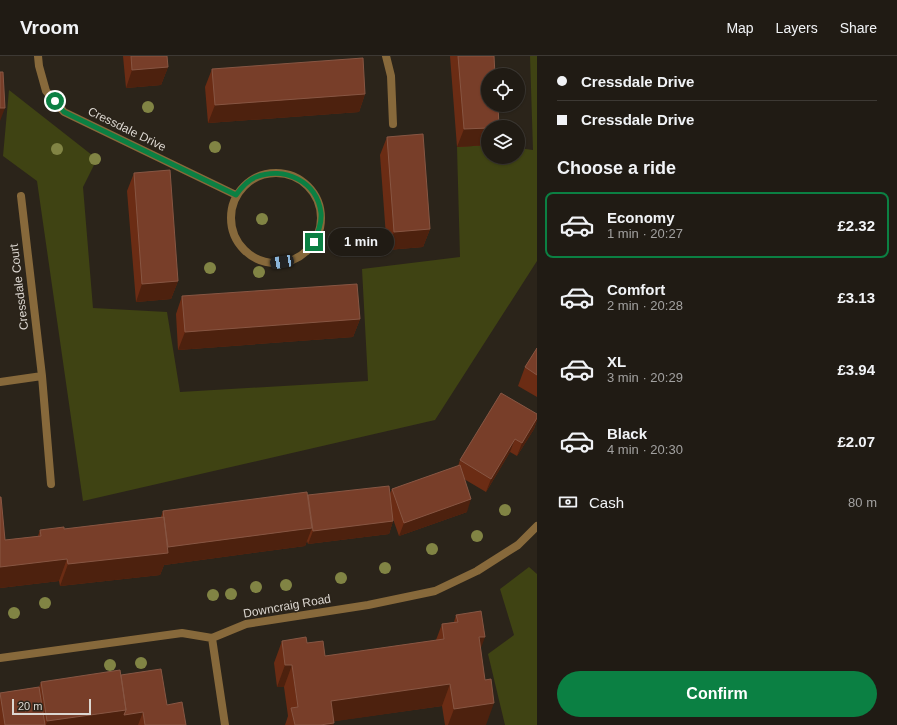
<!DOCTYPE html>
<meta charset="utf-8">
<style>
:root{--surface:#201b14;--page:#28241d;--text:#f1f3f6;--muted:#a2a1a0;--line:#3d3934;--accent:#0b8043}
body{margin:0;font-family:Helvetica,sans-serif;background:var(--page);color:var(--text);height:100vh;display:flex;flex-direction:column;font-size:15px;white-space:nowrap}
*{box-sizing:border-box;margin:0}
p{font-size:13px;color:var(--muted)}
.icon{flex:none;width:22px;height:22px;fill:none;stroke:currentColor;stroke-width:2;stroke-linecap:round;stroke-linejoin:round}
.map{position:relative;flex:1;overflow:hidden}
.side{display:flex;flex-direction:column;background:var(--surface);width:360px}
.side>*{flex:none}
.hud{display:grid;align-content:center;height:88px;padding:0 20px;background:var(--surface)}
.tools{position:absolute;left:481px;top:12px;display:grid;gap:8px}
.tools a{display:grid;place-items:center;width:44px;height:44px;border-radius:50%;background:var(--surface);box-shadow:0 1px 3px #0004,0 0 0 1px var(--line);font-size:20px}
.scale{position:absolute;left:12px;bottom:10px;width:79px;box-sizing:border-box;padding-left:4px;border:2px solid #dcd7d1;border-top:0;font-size:11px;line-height:14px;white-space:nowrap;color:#dcd7d1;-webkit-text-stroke:3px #2b241a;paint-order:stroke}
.end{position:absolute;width:18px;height:18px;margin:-9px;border:5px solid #0b8043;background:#fff;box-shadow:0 0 0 2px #fff}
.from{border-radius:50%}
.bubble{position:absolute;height:28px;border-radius:14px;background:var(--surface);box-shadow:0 1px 3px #0004,0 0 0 1px var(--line);font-size:13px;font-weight:600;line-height:28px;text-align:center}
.car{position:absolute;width:12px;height:24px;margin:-12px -6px;border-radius:5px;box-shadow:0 0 3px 1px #0007;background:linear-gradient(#222 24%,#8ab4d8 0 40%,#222 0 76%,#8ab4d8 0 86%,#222 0)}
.hud b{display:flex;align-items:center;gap:14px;height:38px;font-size:15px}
.hud b+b{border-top:1px solid var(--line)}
.hud i{width:10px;height:10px;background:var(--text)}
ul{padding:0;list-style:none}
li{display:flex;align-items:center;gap:12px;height:66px;margin:0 8px 6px;padding:0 12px;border:2px solid transparent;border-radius:8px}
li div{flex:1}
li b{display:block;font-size:15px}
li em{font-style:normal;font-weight:600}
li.on{border-color:var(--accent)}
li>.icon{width:36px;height:36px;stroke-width:1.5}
h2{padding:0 20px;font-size:18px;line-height:48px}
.pay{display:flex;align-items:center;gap:10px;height:44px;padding:0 20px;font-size:15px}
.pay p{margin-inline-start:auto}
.cta{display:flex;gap:8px;margin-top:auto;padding:8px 20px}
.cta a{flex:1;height:46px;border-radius:24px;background:var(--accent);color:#fff;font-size:16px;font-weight:600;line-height:46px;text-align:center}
header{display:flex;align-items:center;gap:24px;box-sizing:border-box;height:56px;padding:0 20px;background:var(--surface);border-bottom:1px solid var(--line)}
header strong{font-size:19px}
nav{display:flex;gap:22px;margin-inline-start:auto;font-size:14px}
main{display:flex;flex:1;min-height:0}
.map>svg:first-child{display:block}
</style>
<header>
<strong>Vroom</strong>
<nav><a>Map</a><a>Layers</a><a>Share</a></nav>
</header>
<main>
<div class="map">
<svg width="537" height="669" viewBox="0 0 537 669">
<rect width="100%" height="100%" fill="#2b241a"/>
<path fill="#3f4313" d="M530,0H537V205L435,364L83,445L37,125L3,100L9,34L97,103L83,131L93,252L167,256L180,336L368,325L362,213L460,201L457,91L488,89V101H518V92L533,94Z
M529,511L537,518V669H505L488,598L514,579L500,533Z"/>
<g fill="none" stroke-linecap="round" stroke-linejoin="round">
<path stroke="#87693b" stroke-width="8" d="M38,0L39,10L46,35L64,56L236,139
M386,0L391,20L393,68
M231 162a45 45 0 1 1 90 0a45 45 0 1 1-90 0Z
M21,140L42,320L51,428
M0,326L42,320
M212,582L225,669
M0,602L182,577L212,582L246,568L368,549L435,535L477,515L518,489L537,470"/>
</g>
<g fill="#818444">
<circle cx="148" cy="51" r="6"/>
<circle cx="215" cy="91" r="6"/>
<circle cx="57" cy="93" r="6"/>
<circle cx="95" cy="103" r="6"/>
<circle cx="262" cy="163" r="6"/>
<circle cx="210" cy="212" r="6"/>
<circle cx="259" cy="216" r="6"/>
<circle cx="505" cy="454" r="6"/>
<circle cx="477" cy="480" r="6"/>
<circle cx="432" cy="493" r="6"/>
<circle cx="385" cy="512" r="6"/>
<circle cx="341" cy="522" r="6"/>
<circle cx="286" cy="529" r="6"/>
<circle cx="256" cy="531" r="6"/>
<circle cx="231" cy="538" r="6"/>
<circle cx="213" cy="539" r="6"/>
<circle cx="45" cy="547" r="6"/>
<circle cx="14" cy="557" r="6"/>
<circle cx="141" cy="607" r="6"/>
<circle cx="110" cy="609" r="6"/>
</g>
<path fill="#6b2c14" d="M123,0H167L168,11L161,29L126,32Z
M450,0H494L488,71V89L457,91Z
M212,13L365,38L359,56L208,67L205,31Z
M387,81L430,173L423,191L387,194L380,99Z
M134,117L178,225L171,243L136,246L127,135Z
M182,240L360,263L353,281L178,294L176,258Z
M537,292V341L518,330L525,311Z
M537,358V364L534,373L517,400L510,396L486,436L464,423L467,456L399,480L393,463V465L389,478L308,488L307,485L305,490L164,509L160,519L60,530L59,525L0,532V441L5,484L38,480L40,474L64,473L161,461L163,455L308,441V439L390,437L392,433L458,410L460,404Z
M456,559L481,593L486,669H445L442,650L334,665L333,669H285L288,660L284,631H277L274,607L282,585L307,587L325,600L436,584L442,568L454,566Z
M121,619L167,649L186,669H0V637L39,631L41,626Z"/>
<path fill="#4d210e" d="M168,11L161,29L126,32L132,14Z
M365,38L359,56L208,67L215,49Z
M0,52H5L0,65Z
M488,72V89L457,91L464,73Z
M430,173L423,191L387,194L394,176Z
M178,225L171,243L136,246L142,228Z
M360,263L353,281L178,294L185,276Z
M537,362V364L534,373L517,400L522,387Z
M515,383L510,396L486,436L491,423Z
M471,443L467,456L399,480L404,467Z
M393,465L389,478L308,488L313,475Z
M312,472L305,490L164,509L160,519L60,530L68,508L166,497L168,491Z
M67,503L59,525L0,532V511Z
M479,581H485L477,603Z
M285,609H292L284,631H277Z
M450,628L442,650L323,667L331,645Z
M494,647L486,669H448L454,653Z
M126,654L143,656L138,669H46L47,665Z
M334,667L333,669H320Z"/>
<path fill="#783e29" stroke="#875643" d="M131,0H167L168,11L132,14Z
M458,0H494L495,19H488V49H498L499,71H488V72L464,73Z
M363,2L365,38L215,49L212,13Z
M0,16H3L5,52H0Z
M423,78L430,173L394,176L387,81Z
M170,114L178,225L142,228L134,117Z
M357,228L360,263L185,276L182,240Z
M537,292V319L525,311Z
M501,337L537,358V362L522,387L515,383L491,423L460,404Z
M460,409L471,443L404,467L392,433Z
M389,430L393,465L313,475L308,439Z
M307,436L312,472L168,491L163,455Z
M0,441H1L5,484L41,480L40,474L64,471V473L164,461L168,497L68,508L67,503L0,511Z
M481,555L485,581H479L485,624L491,623L494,647L454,653L450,628L331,645L334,667L320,669H295L291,652L298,651L292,609H285L282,585L306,581L307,587L323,585L325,600L444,583L442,568L458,566L456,559Z
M161,613L167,649L182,646L186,669H145L143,656L124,659L126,654L121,619Z
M120,614L126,654L47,665L41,626Z
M39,631L45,669H5L0,637Z"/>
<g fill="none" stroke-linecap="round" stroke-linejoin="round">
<path stroke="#0b8043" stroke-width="5" d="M55,45L64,56L236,139C241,132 248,124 256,121C284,110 317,125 321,157C322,167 318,177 314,186"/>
</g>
<g text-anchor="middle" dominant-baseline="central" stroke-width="3" stroke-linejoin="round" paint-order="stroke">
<g font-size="12" fill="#dcd7d1" stroke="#2b241a">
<text transform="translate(127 73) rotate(26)">Cressdale Drive</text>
<text transform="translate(19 231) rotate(-97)">Cressdale Court</text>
<text transform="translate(287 550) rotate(-10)">Downcraig Road</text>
</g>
</g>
</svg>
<div class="tools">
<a><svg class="icon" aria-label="locate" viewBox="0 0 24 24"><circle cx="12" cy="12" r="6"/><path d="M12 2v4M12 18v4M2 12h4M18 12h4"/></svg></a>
<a><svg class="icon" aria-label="layers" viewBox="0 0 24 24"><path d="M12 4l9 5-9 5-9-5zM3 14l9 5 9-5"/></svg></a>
</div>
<div class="scale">20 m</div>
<i class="end from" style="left:55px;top:45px"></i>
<i class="end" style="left:314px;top:186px"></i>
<div class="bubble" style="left:328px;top:172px;width:66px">1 min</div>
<i class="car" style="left:282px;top:206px;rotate:261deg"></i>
</div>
<section class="side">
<div class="hud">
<b><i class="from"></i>Cressdale Drive</b>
<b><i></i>Cressdale Drive</b>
</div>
<h2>Choose a ride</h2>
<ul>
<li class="on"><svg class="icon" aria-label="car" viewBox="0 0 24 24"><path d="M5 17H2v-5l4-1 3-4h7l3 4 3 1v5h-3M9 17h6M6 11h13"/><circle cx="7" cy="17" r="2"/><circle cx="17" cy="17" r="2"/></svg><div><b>Economy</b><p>1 min · 20:27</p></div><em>£2.32</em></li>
<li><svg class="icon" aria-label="car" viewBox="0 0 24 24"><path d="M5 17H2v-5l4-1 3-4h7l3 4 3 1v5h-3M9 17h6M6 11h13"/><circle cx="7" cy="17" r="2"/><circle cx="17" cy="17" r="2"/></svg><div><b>Comfort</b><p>2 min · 20:28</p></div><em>£3.13</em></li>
<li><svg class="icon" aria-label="car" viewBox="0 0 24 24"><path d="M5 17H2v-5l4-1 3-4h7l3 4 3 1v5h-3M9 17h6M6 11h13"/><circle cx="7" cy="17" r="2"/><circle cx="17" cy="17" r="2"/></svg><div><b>XL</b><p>3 min · 20:29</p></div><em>£3.94</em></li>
<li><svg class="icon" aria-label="car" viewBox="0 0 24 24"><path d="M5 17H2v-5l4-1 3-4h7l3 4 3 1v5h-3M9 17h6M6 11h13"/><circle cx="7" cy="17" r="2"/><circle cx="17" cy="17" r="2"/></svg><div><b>Black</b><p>4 min · 20:30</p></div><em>£2.07</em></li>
</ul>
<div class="pay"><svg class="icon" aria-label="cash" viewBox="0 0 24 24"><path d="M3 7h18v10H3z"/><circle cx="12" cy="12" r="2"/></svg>Cash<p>80 m</p></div>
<div class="cta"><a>Confirm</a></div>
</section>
</main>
